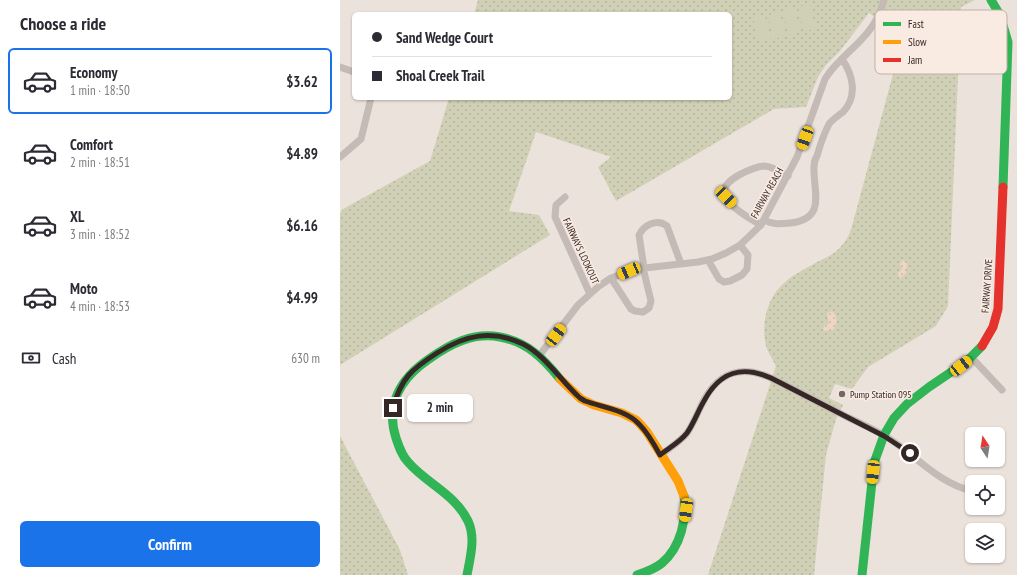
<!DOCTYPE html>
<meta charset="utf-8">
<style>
:root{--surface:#fff;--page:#f2f2f3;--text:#2b2b33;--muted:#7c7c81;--line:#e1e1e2;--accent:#1a73e8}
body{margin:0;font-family:"PT Sans Narrow",sans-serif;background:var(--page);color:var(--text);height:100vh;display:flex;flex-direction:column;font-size:15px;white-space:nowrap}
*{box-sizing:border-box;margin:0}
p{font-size:13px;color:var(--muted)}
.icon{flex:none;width:22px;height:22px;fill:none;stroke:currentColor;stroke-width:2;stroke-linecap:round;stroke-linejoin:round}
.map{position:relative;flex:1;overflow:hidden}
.drawer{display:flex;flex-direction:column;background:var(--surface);width:340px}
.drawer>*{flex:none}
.guide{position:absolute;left:12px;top:12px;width:380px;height:88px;border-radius:6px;box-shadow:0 1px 3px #0004;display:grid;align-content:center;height:88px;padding:0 20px;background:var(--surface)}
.needle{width:26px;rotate:348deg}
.buttons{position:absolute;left:625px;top:427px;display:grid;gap:8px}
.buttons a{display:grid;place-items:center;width:40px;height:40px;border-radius:6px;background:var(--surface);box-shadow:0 1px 3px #0004;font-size:20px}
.end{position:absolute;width:18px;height:18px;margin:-9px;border:5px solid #342725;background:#fff;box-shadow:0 0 0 2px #fff}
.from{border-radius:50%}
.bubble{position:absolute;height:28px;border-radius:6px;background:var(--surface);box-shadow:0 1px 3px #0004;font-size:13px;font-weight:600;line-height:28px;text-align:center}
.car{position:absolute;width:12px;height:24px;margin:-12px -6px;border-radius:5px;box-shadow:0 0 3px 1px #0007;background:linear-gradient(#f5c518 24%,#345 0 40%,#f5c518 0 76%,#345 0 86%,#f5c518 0)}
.guide b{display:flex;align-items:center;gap:14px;height:38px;font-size:15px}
.guide b+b{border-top:1px solid var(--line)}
.guide i{width:10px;height:10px;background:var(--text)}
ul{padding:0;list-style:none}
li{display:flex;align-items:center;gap:12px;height:66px;margin:0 8px 6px;padding:0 12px;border:2px solid transparent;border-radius:6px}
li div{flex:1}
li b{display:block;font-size:15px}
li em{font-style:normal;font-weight:600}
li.active{border-color:var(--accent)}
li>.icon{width:36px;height:36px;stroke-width:1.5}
h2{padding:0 20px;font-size:18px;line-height:48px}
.pay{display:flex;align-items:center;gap:10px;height:44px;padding:0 20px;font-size:15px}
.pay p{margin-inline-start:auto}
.action{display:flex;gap:8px;margin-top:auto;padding:8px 20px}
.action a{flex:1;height:46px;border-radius:6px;background:var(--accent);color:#fff;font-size:16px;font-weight:600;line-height:46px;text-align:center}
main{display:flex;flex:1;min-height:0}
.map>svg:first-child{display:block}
</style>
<main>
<section class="drawer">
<h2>Choose a ride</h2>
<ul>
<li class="active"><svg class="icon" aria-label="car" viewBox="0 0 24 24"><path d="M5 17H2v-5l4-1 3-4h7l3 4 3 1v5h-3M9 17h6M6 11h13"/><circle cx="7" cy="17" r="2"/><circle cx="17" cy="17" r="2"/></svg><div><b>Economy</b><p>1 min · 18:50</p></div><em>$3.62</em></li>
<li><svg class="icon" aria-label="car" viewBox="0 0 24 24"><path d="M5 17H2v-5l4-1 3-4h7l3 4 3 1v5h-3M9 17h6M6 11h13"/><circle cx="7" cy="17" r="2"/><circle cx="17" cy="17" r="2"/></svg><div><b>Comfort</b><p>2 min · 18:51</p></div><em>$4.89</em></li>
<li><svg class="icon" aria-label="car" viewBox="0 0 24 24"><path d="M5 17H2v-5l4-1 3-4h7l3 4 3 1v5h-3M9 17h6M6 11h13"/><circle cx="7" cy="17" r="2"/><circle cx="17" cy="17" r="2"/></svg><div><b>XL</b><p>3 min · 18:52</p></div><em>$6.16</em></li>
<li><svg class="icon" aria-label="car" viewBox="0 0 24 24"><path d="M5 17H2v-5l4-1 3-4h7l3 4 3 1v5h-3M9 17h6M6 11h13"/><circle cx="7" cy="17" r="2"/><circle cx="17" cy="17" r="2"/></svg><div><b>Moto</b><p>4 min · 18:53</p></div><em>$4.99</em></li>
</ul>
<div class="pay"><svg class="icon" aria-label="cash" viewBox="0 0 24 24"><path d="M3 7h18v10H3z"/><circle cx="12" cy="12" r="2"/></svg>Cash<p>630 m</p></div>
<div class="action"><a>Confirm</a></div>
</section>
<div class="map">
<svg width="677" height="575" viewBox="0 0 677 575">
<defs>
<pattern id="grass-dots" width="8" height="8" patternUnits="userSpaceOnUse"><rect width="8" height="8" fill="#d0d0b6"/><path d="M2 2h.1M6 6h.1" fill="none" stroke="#b3b39c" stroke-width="1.8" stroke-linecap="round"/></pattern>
<pattern id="sand-dots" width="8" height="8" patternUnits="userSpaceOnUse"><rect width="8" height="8" fill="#eed6c0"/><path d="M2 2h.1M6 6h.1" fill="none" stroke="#cdb8a5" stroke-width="1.8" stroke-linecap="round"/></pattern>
</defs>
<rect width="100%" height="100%" fill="#ece2dc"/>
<path fill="url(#grass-dots)" d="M138,0H635L621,7L608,306L596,326L528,367L512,389L495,384L489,398L503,405L496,419L486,455L474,575H368L436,366C432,358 426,350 425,341C422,322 427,300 441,286C450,276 465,269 477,262C486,257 495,255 502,245C507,240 510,233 512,226L563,37L529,13L500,51L486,65L478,77L466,107L434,109L276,201L258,167L271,157L196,132L169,211L199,215L210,235L0,365V213L3,209L90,161L109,98H390V14H134Z
M0,436L60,550L68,575H0Z"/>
<path fill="url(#sand-dots)" d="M563,260L567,263L566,273L562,277L559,278L558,273L562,269L560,264Z
M492,311C498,317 498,323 493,330L485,331L483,329L485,325L489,324L487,313Z"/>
<path fill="#d0d0b6" d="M470,4L476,29L464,31L458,7Z
M455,8L460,32L449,35L443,11Z
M440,12L446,36L434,39L428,15Z
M425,15L431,40L419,43L413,18Z"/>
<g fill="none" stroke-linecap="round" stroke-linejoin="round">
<path stroke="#c4bab6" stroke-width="7" d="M0,67L14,72
M0,157L21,139L31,98
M225,197L216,205L215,217L250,294
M424,220C433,225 441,224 451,223C487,218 473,192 474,167C474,163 475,159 477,156C480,145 484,134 489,124C493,119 498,116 503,112C518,96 513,75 502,59
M421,225C409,218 391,208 385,196C378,181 414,166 425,166C433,167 441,172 448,176
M368,260L379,279L384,282L390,281L402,275L407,269L408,255L400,245
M304,268L299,235C304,225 317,218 327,226L341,264
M271,278L291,309L295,311L303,312L309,308L311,301L303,268
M199,356L238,305L259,286L271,278L296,269L358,262L372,259L386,253L400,245L421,225L457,157L485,79C497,59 518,47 531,28C537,20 541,10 544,0
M632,358L662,390
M321,455C329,448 340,442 347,433C354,423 358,411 364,400C380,371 402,365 431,378C457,391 482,404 507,417C520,423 533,429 545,436C575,454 597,483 632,491
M658,496L659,497"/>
<path stroke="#30b455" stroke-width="9" d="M651,0L660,15L668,42L663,187
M127,575C130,558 136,538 128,521C115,494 87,484 68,462C62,456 59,447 56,438C45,404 61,378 89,359C110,344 133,332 160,337C187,342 203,358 220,379
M297,575C306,572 315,569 322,563C341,547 347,518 344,496
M522,575L534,463L544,435L554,418L567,404L589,387L626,362L642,346"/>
<path stroke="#ff9f0a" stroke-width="9" d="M220,379L241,399L254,405L282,413L296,420L300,424L307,432L338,481L344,496"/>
<path stroke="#e5322d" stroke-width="9" d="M642,346L653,327L658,309L663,187"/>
</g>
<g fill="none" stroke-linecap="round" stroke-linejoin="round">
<path stroke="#342725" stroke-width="5" d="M53,408C61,378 72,369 97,353C125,335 152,329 183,344C205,355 222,382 240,398L245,401C262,407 286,410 299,424C308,433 314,444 320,455C329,448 340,442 347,433C354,423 358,411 364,401C380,371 402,365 431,378L544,436L570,453"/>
</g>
<circle fill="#746865" stroke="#faebe2" stroke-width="1.5" cx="502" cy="394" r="4"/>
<g text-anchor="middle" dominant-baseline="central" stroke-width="3" stroke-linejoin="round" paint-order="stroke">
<g font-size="10" fill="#342725" stroke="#faebe2">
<text transform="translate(427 193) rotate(-61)">FAIRWAY REACH</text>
<text transform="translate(241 251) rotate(65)">FAIRWAYS LOOKOUT</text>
<text transform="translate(647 286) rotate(-86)">FAIRWAY DRIVE</text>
</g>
<g font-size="10" fill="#342725" stroke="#faebe2" text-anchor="start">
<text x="510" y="394">Pump Station 095</text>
</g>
</g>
<rect x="535" y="10" width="132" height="64" rx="6" fill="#faebe2" stroke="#bfb0a9" stroke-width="1"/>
<rect x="543" y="22" width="18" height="4" fill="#30b455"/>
<rect x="543" y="40" width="18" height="4" fill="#ff9f0a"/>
<rect x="543" y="58" width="18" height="4" fill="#e5322d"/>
<g font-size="11" fill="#342725">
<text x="568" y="28">Fast</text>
<text x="568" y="46">Slow</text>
<text x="568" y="64">Jam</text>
</g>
</svg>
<div class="buttons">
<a><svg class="needle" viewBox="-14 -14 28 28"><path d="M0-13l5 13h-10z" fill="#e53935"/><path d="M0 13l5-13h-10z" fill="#7c7c81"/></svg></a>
<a><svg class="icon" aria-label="locate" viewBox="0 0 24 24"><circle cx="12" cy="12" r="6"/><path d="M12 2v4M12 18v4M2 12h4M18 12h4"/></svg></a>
<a><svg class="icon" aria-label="layers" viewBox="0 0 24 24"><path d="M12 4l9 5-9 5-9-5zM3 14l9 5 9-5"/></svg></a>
</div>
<i class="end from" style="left:570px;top:453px"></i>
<i class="end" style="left:53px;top:408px"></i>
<div class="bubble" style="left:67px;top:394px;width:66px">2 min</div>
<i class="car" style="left:465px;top:138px;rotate:200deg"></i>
<i class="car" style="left:386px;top:197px;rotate:136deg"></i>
<i class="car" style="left:289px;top:271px;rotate:247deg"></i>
<i class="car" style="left:216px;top:335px;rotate:37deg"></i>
<i class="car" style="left:621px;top:366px;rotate:52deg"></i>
<i class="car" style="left:533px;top:472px;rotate:186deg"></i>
<i class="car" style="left:346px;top:510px;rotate:188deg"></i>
<div class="guide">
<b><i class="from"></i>Sand Wedge Court</b>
<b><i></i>Shoal Creek Trail</b>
</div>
</div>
</main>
